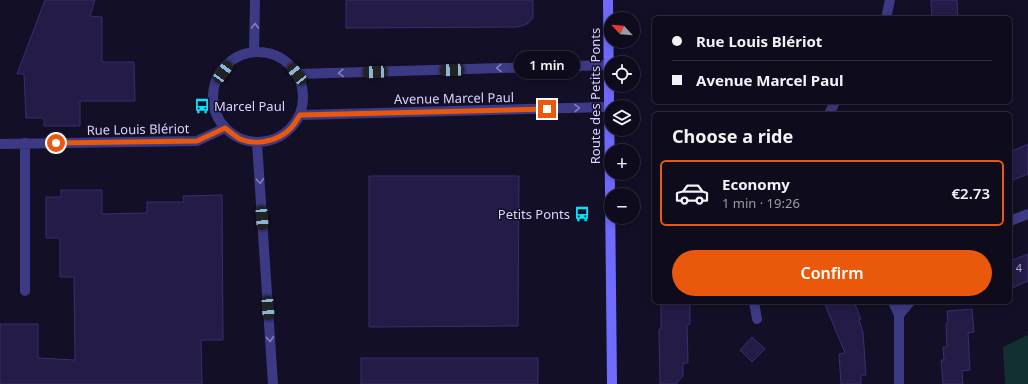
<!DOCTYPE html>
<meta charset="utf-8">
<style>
:root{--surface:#0e0b1c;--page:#1c1929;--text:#f1f3f6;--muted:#9b9ba3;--line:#2e2b3b;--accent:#ea580c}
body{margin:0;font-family:"Noto Sans",sans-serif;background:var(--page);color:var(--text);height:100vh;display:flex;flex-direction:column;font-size:15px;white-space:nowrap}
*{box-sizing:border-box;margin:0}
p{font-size:13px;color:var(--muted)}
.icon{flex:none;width:22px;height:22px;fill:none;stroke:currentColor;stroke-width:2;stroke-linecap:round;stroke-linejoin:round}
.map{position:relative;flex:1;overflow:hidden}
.side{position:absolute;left:652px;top:112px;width:360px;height:192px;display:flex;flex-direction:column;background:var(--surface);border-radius:6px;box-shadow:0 2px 10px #0003,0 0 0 1px var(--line)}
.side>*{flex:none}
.hud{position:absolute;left:652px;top:16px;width:360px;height:88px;border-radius:6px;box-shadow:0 2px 10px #0003,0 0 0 1px var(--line);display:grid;align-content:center;height:88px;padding:0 20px;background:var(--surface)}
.needle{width:26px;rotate:296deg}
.tools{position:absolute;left:604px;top:12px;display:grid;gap:8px}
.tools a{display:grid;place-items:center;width:36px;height:36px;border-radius:50%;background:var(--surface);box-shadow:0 2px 10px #0003,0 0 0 1px var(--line);font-size:20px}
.end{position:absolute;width:18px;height:18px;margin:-9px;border:5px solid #ea580c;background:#fff;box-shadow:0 0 0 2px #fff}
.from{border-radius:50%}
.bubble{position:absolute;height:28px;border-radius:14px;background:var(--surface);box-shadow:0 2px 10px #0003,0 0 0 1px var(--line);font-size:13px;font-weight:600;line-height:28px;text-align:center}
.car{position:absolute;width:12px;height:24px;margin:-12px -6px;border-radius:5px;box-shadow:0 0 3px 1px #0007;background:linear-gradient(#222 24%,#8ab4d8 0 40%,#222 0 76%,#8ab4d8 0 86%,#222 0)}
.hud b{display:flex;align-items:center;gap:14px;height:38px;font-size:15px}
.hud b+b{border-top:1px solid var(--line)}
.hud i{width:10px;height:10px;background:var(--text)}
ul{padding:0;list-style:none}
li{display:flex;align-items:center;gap:12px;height:66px;margin:0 8px 6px;padding:0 12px;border:2px solid transparent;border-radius:6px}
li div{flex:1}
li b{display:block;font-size:15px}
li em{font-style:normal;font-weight:600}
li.current{border-color:var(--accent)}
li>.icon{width:36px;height:36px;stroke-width:1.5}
h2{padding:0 20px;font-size:18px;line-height:48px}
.action{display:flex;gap:8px;margin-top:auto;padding:8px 20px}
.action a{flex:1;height:46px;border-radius:24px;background:var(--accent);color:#fff;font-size:16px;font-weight:600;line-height:46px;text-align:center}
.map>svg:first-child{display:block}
</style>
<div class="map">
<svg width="1028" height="384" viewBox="0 0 1028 384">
<rect width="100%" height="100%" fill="#130f26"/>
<path fill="#12302f" d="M1028,335V384H1005L1003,347Z"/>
<path fill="#241b47" stroke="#3b2d73" d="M45,0H95L90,16L102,17V62H134L135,101H80V126H44V118H26L24,74H17Z
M346,0H533V18L527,24L518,27L346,28Z
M931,0H957L958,18H932Z
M1028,144V174L1013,180L1010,171V152Z
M369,176H519L518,326L369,327Z
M61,190H102V214L147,213V202H184L183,196L222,195L223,340H201L202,384H0V324H38V358L75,360L74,277H60V238H46V197H61Z
M1028,254V281L1010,289V261Z
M661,302H690V324L687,325L688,363H683V376L676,384H660L659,329H661Z
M824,302H854L861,319L859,320L863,332L866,375H861V384H841L839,354L845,353Z
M972,309L974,332L968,333L970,370L962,371L963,384H943L941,360H944L943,347H947L946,323H948L947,311Z
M752,337L765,349L752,362L740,350Z
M361,358H538V384H361Z"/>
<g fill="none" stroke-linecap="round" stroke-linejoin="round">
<path stroke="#3d3a85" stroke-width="10" d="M886,18L890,0
M254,52L255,0
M213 97a45 45 0 1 1 90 0a45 45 0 1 1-90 0Z
M297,74L608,65
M829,114L835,102
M300,115L608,107
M25,143V291
M257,143L273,384
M0,144L197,141L225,128
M1010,221L1028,214
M754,302L757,319
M893,302L899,315V384
M899,315L910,302"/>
<path stroke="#6f6bff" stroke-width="10" d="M608,0L612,384"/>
</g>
<defs><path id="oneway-chevron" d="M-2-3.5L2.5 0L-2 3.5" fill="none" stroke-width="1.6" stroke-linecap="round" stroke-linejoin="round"/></defs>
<g stroke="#837fbc">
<use href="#oneway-chevron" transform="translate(255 26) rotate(-90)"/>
<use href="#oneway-chevron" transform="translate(499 68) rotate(178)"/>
<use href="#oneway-chevron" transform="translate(341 73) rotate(178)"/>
<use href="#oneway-chevron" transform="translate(577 108) rotate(-1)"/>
<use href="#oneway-chevron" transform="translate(260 181) rotate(86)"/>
<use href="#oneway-chevron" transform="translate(270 339) rotate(86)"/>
</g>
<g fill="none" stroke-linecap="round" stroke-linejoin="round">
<path stroke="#ea580c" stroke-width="5" d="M56,143L197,141L225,128C229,131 235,136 240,139C256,146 279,141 291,128C295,124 297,119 300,115L547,109"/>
</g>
<defs>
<g id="bus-bare" transform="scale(1.2)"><path d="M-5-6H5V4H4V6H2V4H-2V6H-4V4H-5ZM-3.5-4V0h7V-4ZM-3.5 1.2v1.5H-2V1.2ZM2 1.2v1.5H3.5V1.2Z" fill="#00e5ff" stroke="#130f26" stroke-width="2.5" paint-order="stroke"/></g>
</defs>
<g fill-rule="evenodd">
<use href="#bus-bare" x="202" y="106"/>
<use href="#bus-bare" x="582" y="214"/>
</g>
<g text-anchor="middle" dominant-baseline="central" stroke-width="3" stroke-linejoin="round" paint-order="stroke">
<g font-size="11" fill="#aca6d1">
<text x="1019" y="267">4</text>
</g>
<g font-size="13" fill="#d9d4ff" stroke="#130f26">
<text transform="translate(595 96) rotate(-90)">Route des Petits Ponts</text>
<text transform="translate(454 98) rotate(-1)">Avenue Marcel Paul</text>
<text transform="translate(138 129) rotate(-1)">Rue Louis Blériot</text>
</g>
<g font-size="13" fill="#d9d4ff" stroke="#130f26" text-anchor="start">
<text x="214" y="106">Marcel Paul</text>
<text x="570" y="214" text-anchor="end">Petits Ponts</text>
</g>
</g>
</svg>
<div class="tools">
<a><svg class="needle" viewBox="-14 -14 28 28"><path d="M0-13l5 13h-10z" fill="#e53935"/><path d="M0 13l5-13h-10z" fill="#9b9ba3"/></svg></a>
<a><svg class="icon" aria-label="locate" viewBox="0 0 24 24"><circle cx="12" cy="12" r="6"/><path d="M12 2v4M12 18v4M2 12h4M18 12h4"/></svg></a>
<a><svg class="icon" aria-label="layers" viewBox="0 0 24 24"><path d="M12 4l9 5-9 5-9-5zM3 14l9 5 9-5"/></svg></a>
<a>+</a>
<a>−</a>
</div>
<i class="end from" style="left:56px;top:143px"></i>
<i class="end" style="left:547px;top:109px"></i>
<div class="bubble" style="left:514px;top:51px;width:66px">1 min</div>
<i class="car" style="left:452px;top:70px;rotate:268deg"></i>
<i class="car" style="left:223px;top:72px;rotate:36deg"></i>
<i class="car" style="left:375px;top:72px;rotate:268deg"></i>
<i class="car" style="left:297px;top:74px;rotate:321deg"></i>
<i class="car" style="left:262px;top:218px;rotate:176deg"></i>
<i class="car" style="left:268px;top:308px;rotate:176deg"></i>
<div class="hud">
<b><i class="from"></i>Rue Louis Blériot</b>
<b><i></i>Avenue Marcel Paul</b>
</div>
<section class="side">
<h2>Choose a ride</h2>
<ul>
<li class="current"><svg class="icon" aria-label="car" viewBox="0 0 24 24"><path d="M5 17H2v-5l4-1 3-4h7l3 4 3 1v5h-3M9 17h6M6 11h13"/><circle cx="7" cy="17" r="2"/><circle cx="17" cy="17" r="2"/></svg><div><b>Economy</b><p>1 min · 19:26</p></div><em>€2.73</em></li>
</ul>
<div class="action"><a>Confirm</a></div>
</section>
</div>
